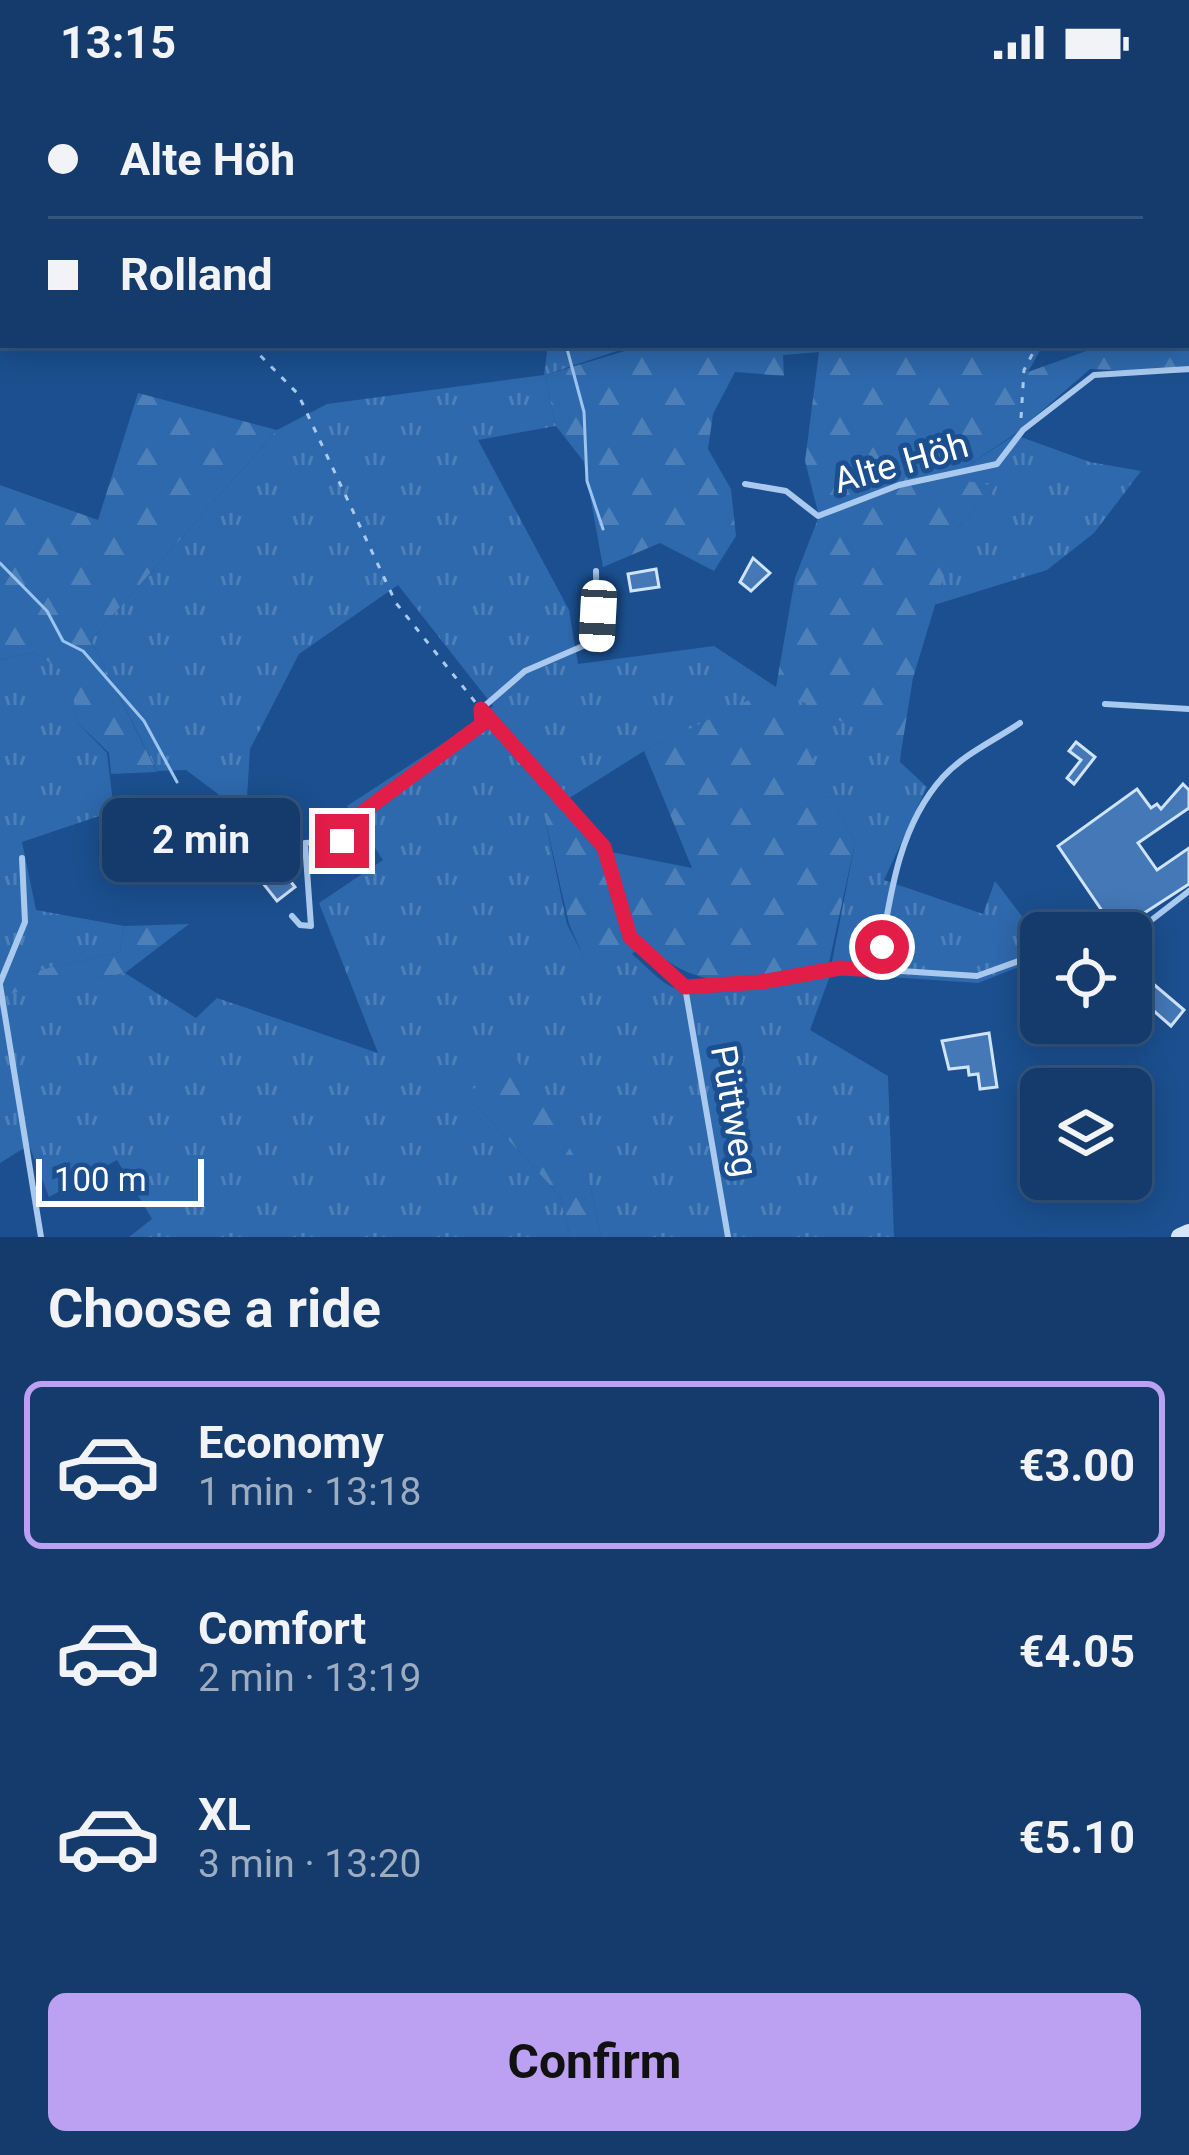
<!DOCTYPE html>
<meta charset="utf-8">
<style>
:root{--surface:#143b6b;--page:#1d4271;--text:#f1f3f6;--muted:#9dadc1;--line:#33557e;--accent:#bca0f2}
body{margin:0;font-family:Roboto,sans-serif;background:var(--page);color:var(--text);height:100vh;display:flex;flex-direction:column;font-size:45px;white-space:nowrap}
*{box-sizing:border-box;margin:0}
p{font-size:39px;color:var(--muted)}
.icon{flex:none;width:66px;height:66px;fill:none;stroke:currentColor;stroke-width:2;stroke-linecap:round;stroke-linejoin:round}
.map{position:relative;height:1153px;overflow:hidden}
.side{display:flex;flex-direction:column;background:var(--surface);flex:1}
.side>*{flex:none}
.banner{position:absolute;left:0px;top:0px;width:1191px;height:264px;box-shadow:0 6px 30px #0003,0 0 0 3px var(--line);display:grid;align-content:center;height:264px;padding:0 48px;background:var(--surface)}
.buttons{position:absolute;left:1020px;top:828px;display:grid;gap:24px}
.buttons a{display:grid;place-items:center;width:132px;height:132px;border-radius:18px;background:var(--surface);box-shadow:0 6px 30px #0003,0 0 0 3px var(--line);font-size:60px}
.scale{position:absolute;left:36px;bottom:30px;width:168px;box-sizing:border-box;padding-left:12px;border:6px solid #fff;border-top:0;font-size:33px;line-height:42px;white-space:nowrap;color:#fff;-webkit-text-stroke:9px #1b4f8f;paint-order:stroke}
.end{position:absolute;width:54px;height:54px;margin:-27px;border:15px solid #e11d48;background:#fff;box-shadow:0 0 0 6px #fff}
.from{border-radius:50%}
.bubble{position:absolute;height:84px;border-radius:18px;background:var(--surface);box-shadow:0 6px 30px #0003,0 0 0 3px var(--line);font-size:39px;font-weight:700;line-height:84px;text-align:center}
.car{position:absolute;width:36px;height:72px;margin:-36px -18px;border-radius:15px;box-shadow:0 0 9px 3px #0007;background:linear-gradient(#fff 24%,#345 0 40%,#fff 0 76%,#345 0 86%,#fff 0)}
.banner b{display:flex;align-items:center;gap:42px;height:114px;font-size:45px}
.banner b+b{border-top:3px solid var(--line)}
.banner i{width:30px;height:30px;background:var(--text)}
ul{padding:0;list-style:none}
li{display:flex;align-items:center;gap:36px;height:168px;margin:0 24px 18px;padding:0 24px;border:6px solid transparent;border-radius:18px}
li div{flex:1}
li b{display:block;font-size:45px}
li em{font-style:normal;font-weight:700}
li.active{border-color:var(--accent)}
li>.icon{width:108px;height:108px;stroke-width:1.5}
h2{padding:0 48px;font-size:54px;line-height:144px}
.action{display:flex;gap:24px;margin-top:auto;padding:24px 48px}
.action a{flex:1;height:138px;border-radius:18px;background:var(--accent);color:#111;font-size:48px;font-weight:700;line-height:138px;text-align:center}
.status{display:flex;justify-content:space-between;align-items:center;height:84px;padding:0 60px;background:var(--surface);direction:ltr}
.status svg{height:33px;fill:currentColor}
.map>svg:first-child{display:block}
</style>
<div class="status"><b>13:15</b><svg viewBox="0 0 49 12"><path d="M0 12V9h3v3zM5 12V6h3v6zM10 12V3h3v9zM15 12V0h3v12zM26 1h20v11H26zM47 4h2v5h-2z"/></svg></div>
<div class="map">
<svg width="1189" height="1153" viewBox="0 0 1189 1153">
<defs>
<pattern id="grass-tufts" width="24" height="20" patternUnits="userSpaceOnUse" patternTransform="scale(3)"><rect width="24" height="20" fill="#2e69ad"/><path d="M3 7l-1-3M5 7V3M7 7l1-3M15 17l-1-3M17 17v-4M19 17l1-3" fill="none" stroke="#4d80b9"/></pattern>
<pattern id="forest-firs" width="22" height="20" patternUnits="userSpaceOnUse" patternTransform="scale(3)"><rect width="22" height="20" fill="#2e69ad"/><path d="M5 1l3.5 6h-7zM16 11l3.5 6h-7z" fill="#4d80b9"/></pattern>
</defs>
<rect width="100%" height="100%" fill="#1b4f8f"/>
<path fill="url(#grass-tufts)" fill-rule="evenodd" d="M548,261H619L620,266L545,291L556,342L478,356L569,526L578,580L714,562L776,603L901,668L900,678L927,703L884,796L983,830L995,797L1041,857V874L978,899L831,889L810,946L888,992L894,1153H601L589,1097L467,1011L560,1112L570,1153H129L152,1135L117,1076L49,1113L29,1061L0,1079V576L34,568L71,592L77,638L107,669L114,727L22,758L36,826L124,842L120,868L14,892L8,909L125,889L196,934L217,914L378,969L319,819L383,776L347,722L479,636L493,622L398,501L299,570L250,665L245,746L226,716L186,686L157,687L91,556L277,346L327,320L544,291ZM776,604L855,759L830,888C791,896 704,921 668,901C655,893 643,879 631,869L593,891L567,840L544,730L644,667Z
M1015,351L1090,378L1141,387L1094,449L1047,486L934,521L959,442L995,403L947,395Z"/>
<path fill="url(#forest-firs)" d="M785,0H1189V77L1188,3Z
M1189,229V289L1090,285L1015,350L949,394L996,402L959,442L913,594L901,668L777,605L855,759L829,879C753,893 709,917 647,861L592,892L569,840L544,730L562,715L611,768L692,784L644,667L776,603L795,494L819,432L805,377L819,268L783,271L784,292L735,288L713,330L708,365L731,405L736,452L714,487L660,459L603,483L584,378L556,342L545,291L645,261H1043L1028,288L1103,261H1188Z
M138,309L277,346L91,556L157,688L111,690L109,669L77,638L70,592L34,568L0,576V401L98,436Z
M189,840L125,889L7,910L13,892L120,868L124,842Z
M513,969L589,1097L601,1153H570L560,1112L467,1011Z"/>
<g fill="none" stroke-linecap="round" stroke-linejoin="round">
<path stroke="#9cc4f0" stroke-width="3" d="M549,3V0
M800,3V0
M566,261L584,328L587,397L603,445
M0,479L47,527L63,557L83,567L144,637L177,698"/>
</g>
<path fill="#4478b7" stroke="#cfe3fa" stroke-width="3" d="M753,474L770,489L751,507L740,498Z
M656,485L659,503L631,507L628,490Z
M1076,658L1095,673L1074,700L1067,694L1081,676L1069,667Z
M1183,700L1189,706V724L1138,759L1157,786L1189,764V800L1135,835L1130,829L1119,837L1113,829L1107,834L1058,762L1137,705L1151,724L1157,720L1161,725Z
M280,784L295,803L277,817L262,798Z
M1131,881L1184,926L1171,942L1155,928L1142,944L1131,935Z
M989,949L997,1003L980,1005L978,990L969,991L968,983L949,985L942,957Z"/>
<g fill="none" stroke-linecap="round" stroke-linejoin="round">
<path stroke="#a9c9ee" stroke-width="3" stroke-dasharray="6 9" stroke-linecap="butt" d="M83,3V0
M170,3L171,0
M1188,66L1189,65
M250,261L298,310L396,519L476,619
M1021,334L1024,286L1037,261"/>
<path stroke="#a9c9ee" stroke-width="6" d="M745,400L786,407L818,432L899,401L997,380L1023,346L1094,291L1189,285
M1105,620L1189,625
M481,625L604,763L630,853L685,903L728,1153
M292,832L300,841L311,842L305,759L342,757L356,733L482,640L481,625L525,587L597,556L596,487
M1092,849L1115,844L1136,848L1189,807
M878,885C889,820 896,745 943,693C964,670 995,656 1020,639
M0,899L25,838L22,774
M0,901L41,1153
M685,903L761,898L840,883L977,892L1041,869"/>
<path stroke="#d6e6fa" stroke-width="18" d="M1180,1153L1189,1149"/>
</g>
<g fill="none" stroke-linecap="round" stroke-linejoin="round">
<path stroke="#e11d48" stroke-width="15" d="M342,757L356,733L482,640L481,625L604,763L630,853L685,903L761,898L840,884L878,886L882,863"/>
</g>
<g text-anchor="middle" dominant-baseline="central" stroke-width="10" stroke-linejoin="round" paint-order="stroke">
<g font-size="36" fill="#fff" stroke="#1b4f8f">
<text transform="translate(901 379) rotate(-16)">Alte Höh</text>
<text transform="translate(734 1027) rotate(80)">Püttweg</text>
</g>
</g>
</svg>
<div class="buttons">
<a><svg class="icon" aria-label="locate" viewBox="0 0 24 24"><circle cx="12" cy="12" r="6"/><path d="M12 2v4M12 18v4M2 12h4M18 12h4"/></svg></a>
<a><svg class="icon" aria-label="layers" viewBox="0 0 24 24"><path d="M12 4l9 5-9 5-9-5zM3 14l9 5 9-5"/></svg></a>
</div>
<div class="scale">100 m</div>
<i class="end from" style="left:882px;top:863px"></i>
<i class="end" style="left:342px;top:757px"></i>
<div class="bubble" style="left:102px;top:714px;width:198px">2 min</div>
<i class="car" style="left:598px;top:532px;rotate:183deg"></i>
<div class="banner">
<b><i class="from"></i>Alte Höh</b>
<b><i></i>Rolland</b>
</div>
</div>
<section class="side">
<h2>Choose a ride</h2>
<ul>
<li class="active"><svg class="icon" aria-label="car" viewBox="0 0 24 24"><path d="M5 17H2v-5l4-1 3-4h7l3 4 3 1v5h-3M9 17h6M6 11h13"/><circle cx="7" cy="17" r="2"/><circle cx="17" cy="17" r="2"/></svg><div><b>Economy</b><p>1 min · 13:18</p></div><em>€3.00</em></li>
<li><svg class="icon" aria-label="car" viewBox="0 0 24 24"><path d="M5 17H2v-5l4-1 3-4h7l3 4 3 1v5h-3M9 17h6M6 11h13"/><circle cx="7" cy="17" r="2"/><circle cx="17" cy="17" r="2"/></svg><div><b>Comfort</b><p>2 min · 13:19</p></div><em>€4.05</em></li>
<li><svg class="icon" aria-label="car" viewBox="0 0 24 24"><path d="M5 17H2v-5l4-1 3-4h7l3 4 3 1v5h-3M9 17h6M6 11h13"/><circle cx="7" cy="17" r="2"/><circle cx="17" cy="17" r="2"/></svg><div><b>XL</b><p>3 min · 13:20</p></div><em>€5.10</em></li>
</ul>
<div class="action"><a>Confirm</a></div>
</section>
